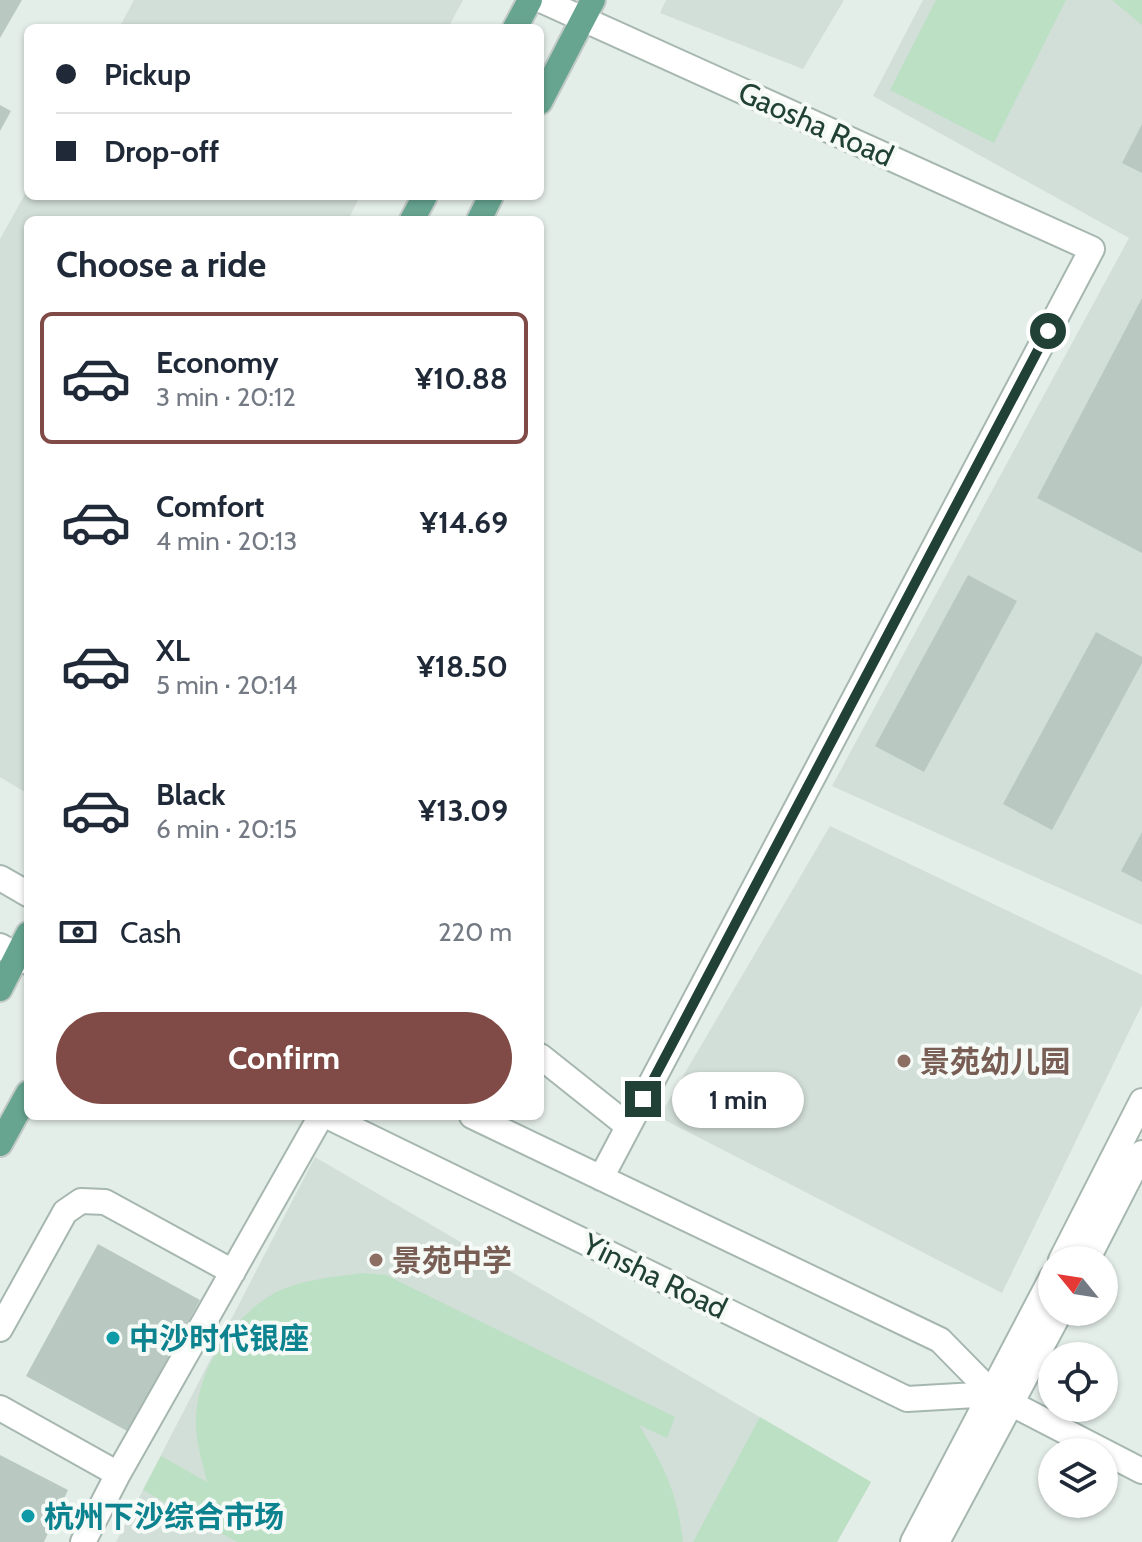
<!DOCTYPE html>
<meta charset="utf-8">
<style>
:root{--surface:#fff;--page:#f6f6f7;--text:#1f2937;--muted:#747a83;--line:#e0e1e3;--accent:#804b46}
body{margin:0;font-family:Cabin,"Noto Sans SC",sans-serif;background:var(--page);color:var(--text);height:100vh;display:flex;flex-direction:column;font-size:30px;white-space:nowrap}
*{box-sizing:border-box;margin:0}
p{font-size:26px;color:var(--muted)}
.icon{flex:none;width:44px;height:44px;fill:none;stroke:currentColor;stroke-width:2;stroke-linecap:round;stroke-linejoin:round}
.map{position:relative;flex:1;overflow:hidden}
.details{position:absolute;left:24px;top:216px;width:520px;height:904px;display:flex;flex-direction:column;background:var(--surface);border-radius:12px;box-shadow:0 2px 6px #0004}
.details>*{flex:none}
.hud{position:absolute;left:24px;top:24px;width:520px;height:176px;border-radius:12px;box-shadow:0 2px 6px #0004;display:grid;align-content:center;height:176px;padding:0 32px;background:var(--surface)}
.needle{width:52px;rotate:300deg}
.buttons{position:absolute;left:1038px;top:1246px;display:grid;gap:16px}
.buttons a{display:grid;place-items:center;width:80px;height:80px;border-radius:50%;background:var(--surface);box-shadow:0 2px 6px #0004;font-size:40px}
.end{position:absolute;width:36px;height:36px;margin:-18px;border:10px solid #224136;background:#fff;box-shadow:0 0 0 4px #fff}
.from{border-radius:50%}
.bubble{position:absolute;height:56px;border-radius:28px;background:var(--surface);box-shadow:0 2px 6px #0004;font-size:26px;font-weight:700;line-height:56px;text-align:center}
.hud b{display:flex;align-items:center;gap:28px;height:76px;font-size:30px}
.hud b+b{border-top:2px solid var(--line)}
.hud i{width:20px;height:20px;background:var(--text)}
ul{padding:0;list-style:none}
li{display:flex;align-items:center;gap:24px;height:132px;margin:0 16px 12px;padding:0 16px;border:4px solid transparent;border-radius:12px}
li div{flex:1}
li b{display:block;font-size:30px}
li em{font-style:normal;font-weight:700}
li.active{border-color:var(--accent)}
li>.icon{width:72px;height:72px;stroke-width:1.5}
h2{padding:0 32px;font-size:36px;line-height:96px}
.pay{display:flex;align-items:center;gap:20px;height:88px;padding:0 32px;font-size:30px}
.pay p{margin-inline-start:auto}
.cta{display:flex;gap:16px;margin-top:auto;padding:16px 32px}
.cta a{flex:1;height:92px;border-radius:48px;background:var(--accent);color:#fff;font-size:32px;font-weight:700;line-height:92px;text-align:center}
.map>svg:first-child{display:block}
</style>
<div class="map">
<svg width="1142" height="1542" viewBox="0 0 1142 1542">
<rect width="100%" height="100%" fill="#e4eee9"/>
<path fill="#d2ded8" d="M134,0H463L448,28H119Z
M666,0H844L803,69L660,13Z
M923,0H1142V925L832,786L1129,238L873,96Z
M28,189V196H360L348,220H28V794L0,777V239Z
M830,826L1142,975V1005L1002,1293L659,1117Z
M315,1157L871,1482L837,1542H116Z"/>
<path fill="#bce0c3" d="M936,0H1066L994,143L890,90Z
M1112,0H1142V25Z
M363,1273L386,1275L675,1417L667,1438L639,1425C665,1468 677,1492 683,1542H237L143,1490L161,1456L207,1482C203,1464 197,1446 196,1427C194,1377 226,1324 268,1297C294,1280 333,1277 363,1273Z
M760,1417L871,1482L837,1542H693Z"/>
<path fill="#b9c9c2" d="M0,0H22L0,38Z
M0,105L11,111L0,131Z
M1142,124V173L1122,163Z
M1142,298V553L1037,498Z
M968,575L1017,601L924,772L875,746Z
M1096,632L1142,657V663L1052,830L1003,804Z
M1142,832V882L1121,871Z
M98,1244L200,1300L129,1432L26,1376Z
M0,1455L68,1490L44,1542H0Z"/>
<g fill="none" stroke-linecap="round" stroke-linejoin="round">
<g stroke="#a6b7b0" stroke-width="28">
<path id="minor" d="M541,0L1092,249L601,1178
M0,878L28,894
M0,946L28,962
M540,1056L628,1126
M327,1116L907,1399L993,1394
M472,1116L940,1340L993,1394L1142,1471
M1061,1260L1142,1101
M1087,1260L1142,1153
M0,1329L65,1212L81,1201L105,1202L233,1272
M0,1408L118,1474
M83,1542L118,1474L321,1116
M913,1542L1052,1277
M937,1542L1060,1312"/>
</g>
<g stroke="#c1cac7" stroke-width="28">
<path id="major" d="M515,28L530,0
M540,102L593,0
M412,220L425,196
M479,220L491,196
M0,989L28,934
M0,1144L28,1093"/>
</g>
<use href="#minor" stroke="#fff" stroke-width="24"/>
<use href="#major" stroke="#67a591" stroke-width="24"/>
</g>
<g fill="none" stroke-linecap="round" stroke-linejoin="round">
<path stroke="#224136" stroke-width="10" d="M643,1099L1048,331"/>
</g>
<g fill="#8d6e63" stroke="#f5faf7" stroke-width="3">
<circle cx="904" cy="1061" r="8"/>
<circle cx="376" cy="1260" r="8"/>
</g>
<g fill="#0f9aa8" stroke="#f5faf7" stroke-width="3">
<circle cx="113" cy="1338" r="8"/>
<circle cx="28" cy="1516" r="8"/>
</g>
<g text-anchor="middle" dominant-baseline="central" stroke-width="8" stroke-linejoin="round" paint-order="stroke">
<g font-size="30" fill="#224136" stroke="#f5faf7">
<text transform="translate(816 124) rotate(24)">Gaosha Road</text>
<text transform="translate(655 1276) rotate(26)">Yinsha Road</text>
</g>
<g font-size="30" font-weight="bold" fill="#785e54" stroke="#f5faf7" text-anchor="start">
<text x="920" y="1061">景苑幼儿园</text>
<text x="392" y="1260">景苑中学</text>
</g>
<g font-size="30" font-weight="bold" fill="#0d838f" stroke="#f5faf7" text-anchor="start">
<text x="129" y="1338">中沙时代银座</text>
<text x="44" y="1516">杭州下沙综合市场</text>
</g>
</g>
</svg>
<div class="buttons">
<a><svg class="needle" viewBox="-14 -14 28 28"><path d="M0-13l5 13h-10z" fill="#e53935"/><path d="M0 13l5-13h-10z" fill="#747a83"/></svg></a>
<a><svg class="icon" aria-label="locate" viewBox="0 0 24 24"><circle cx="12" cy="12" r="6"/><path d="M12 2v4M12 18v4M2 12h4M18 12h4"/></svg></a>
<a><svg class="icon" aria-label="layers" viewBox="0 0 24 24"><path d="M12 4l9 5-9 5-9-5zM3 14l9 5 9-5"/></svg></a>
</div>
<i class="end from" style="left:1048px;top:331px"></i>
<i class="end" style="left:643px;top:1099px"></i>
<div class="bubble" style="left:672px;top:1072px;width:132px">1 min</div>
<div class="hud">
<b><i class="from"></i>Pickup</b>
<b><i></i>Drop-off</b>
</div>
<section class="details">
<h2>Choose a ride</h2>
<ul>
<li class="active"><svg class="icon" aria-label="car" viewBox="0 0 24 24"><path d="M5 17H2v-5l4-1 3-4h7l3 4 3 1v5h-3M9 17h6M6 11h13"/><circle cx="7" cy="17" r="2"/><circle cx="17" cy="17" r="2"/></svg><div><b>Economy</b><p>3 min · 20:12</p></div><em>¥10.88</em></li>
<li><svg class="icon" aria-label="car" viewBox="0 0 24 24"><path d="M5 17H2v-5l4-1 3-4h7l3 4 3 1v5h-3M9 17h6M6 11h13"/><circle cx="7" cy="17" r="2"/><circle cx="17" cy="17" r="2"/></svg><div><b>Comfort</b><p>4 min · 20:13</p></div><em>¥14.69</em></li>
<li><svg class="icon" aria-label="car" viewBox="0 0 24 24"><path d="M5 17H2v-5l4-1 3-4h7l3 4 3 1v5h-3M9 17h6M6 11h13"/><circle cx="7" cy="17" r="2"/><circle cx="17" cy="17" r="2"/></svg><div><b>XL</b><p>5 min · 20:14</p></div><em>¥18.50</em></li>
<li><svg class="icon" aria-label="car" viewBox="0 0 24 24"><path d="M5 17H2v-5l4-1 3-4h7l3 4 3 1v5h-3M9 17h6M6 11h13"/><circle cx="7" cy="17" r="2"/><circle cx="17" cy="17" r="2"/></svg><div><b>Black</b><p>6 min · 20:15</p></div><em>¥13.09</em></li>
</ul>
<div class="pay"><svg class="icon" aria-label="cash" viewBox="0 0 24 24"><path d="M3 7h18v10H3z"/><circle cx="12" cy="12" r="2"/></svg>Cash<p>220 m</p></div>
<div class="cta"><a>Confirm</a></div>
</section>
</div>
